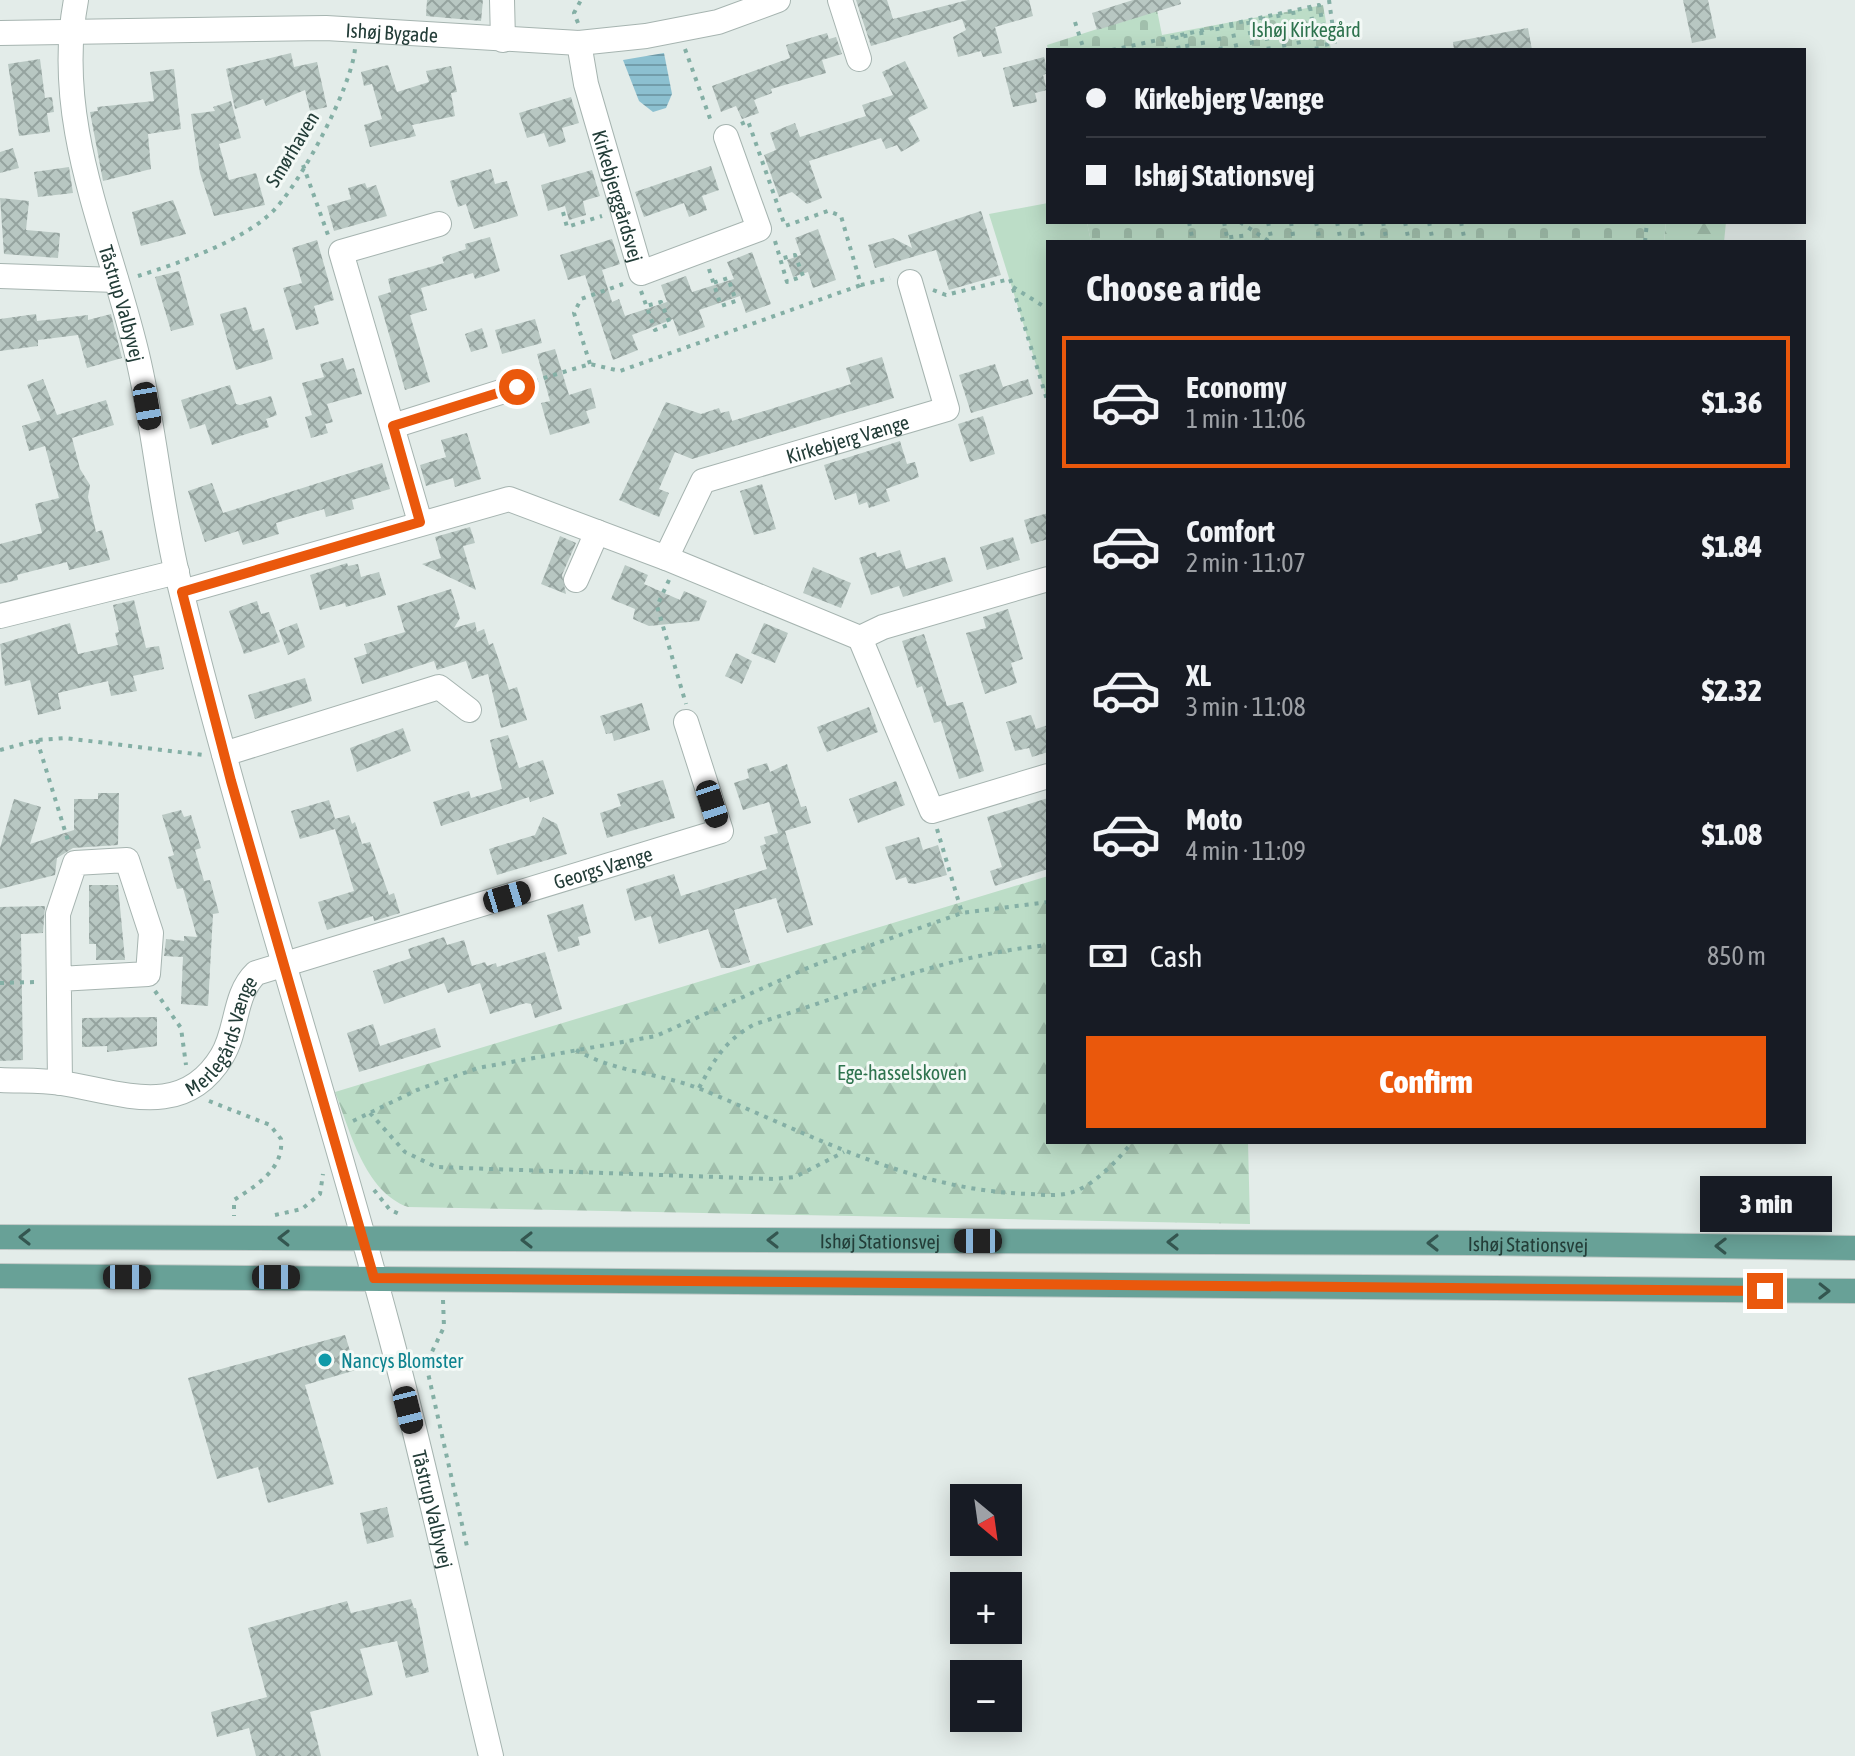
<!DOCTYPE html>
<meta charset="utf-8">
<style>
:root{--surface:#171b24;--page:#20242c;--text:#f1f3f6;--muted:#9ea1a6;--line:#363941;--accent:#ea580c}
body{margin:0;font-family:"Asap Condensed",sans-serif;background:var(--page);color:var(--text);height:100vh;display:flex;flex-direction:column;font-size:30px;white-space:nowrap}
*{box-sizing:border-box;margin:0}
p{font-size:26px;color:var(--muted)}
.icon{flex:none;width:44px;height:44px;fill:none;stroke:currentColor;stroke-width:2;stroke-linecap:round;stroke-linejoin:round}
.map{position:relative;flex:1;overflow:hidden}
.sheet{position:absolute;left:1046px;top:240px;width:760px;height:904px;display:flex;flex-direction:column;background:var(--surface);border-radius:0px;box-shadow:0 4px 20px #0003}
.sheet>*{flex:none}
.guide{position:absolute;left:1046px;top:48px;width:760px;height:176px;border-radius:0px;box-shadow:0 4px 20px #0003;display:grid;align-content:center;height:176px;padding:0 40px;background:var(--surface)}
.needle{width:52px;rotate:151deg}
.controls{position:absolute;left:950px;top:1484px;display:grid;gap:16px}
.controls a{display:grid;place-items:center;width:72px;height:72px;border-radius:0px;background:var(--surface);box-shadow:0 4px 20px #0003;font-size:40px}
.end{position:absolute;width:36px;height:36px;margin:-18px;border:10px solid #ea580c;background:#fff;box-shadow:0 0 0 4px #fff}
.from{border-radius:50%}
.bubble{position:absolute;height:56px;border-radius:0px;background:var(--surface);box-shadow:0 4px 20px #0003;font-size:26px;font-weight:800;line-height:56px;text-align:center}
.car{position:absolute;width:24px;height:48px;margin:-24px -12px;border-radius:10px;box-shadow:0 0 6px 2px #0007;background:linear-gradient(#222 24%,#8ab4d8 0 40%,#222 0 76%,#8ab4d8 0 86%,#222 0)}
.guide b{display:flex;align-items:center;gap:28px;height:76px;font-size:30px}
.guide b+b{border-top:2px solid var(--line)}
.guide i{width:20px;height:20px;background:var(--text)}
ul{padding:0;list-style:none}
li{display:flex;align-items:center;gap:24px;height:132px;margin:0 16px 12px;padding:0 24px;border:4px solid transparent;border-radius:0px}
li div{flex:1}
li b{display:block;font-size:30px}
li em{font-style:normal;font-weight:800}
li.current{border-color:var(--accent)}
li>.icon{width:72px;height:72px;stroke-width:1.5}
h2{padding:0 40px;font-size:36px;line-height:96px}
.pay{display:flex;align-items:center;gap:20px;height:88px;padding:0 40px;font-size:30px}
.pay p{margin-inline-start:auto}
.action{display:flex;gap:16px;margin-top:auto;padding:16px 40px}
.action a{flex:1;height:92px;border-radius:0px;background:var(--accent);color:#fff;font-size:32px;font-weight:800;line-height:92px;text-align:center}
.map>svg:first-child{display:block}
</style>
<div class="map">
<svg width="1855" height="1756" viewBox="0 0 1855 1756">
<defs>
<pattern id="forest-firs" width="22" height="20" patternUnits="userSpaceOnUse" patternTransform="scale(2)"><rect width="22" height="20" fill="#bcddc7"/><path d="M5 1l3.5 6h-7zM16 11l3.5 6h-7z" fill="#a1bfac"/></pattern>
<pattern id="cemetery-stones" width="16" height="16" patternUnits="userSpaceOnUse" patternTransform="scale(2)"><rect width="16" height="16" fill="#bcddc7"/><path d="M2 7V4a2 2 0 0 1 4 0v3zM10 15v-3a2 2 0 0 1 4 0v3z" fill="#a1bfac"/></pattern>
<pattern id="water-rules" width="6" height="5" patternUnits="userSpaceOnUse" patternTransform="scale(2)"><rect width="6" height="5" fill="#8cc0d0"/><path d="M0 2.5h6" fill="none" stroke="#729daa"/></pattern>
<pattern id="building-cross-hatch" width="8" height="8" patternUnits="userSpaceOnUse" patternTransform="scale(2)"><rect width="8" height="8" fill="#b8c7c2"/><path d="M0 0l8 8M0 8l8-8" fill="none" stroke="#95a39f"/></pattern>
</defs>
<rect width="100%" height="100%" fill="#e3ece9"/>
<path fill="url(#forest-firs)" d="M1666,222H1726L1724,242H1664Z
M1048,876V1142H1248L1250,1224L408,1207C365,1192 350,1131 335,1092Z"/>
<path fill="url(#cemetery-stones)" d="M1323,5L1331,50H1048L1047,45L1157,10L1162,35Z
M1087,222H1666L1664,242H1091Z"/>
<path fill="#bcddc7" d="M1048,203V222H1087L1091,242H1048V403L989,214Z"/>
<path fill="url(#water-rules)" d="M664,53L672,94L666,108L653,112L639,101L623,60Z"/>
<path fill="url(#building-cross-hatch)" d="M427,0H483L481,21L426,16Z
M856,0H887L893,19L968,0H1029L1033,16L995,27L1002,53L983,57L981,51L958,57L953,37L966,30L962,19L871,46Z
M1133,0H1180L1181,4L1097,30L1092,13Z
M1683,0H1708L1716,38L1692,43Z
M1528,28L1532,50H1454L1453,42Z
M827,33L829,39L836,37L842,54L822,60L826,73L771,89L772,93L754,100L759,113L742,119L736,106L721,112L712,86L790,58L786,45Z
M291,53L294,67L317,62L327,107L310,111L305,90L266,106L263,99L235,109L226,69Z
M1044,57L1048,73L1043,75L1047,90L1035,93L1037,102L1013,107L1003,68Z
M40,59L45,98L52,97L54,112L47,113L50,132L19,136L8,64Z
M905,61L928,108L908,118L920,141L901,152L897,145L886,149L881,138L809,161L822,198L807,204L792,192L779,197L764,155L776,150L770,133L795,123L800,137L866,116L862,105L893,95L882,72Z
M388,65L397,92L429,82L426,71L451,66L457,92L451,93L455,116L412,125L416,136L370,147L364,125L382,119L372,84L364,86L361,72Z
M174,69L181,129L148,134L151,169L103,181L90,112L98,111L97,107L154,101L150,72Z
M571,97L579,123L562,128L566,142L549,147L544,133L527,138L519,113Z
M231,101L241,138L219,144L229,180L256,173L265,205L214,216L200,173L191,114L215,111L213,107Z
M13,148L19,168L0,173V152Z
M711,166L719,190L702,196L707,210L689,217L684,203L644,217L635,192Z
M69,167L73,193L38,197L34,172Z
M491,169L495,184L507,181L518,216L474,229L466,204L458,207L450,181Z
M592,170L600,196L583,201L586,215L569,220L565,206L548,211L541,185Z
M365,183L367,188L376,185L387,216L334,231L327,206L351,199L348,188Z
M0,198L29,201L26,230L60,233L58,258L4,254Z
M173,200L186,234L141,246L132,212Z
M981,211L1001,275L949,290L936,250L875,268L868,245L893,238L912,248L908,235Z
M818,229L836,280L813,288L808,272L793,277L787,260L801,255L795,238Z
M490,237L500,271L475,279L473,273L421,288L427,310L410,315L430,382L405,390L378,296L391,292L388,279L444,263L442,257L466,249L465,244Z
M612,239L620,264L602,270L612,302L619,299L625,316L667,302L661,285L686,276L692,292L734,279L727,262L752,252L771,304L746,313L740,296L699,310L705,327L679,336L673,319L632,335L638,350L613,360L585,275L568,280L560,255Z
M317,240L334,300L314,306L319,324L296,330L283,288L302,283L292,248Z
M179,271L194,325L171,331L155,277Z
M246,307L253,331L264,328L273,359L236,370L220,314Z
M36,314L37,321L88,315V320L111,314L122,358L87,368L78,335L38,340V346L0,351V319Z
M535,319L542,343L502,354L495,330Z
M482,328L488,347L471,352L465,334Z
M555,349L569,395L591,388L596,408L586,411L590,423L550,435L541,403L550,401L537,354Z
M882,357L894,398L692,459L675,452L659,489L669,493L659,517L619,500L666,402L701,414L719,408L721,413L729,411L732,421L851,384L846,368Z
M343,358L347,370L354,368L362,394L327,404L333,422L325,424L328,433L311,438L305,417L312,415L302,383L324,377L320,364Z
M995,364L1003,387L1028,379L1033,394L971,413L959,375Z
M43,379L57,415L106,400L114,425L72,438L80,469L90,485L88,497L96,532L102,530L110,560L69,570L67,562L17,575L18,580L0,584V544L42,533L35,504L59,498L45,446L29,451L22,426L41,420L27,385Z
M230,385L236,404L240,405L271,396L277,415L266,419L269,427L212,445L205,424L190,429L181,400Z
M983,416L995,454L970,462L958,424Z
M467,433L481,479L455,487L453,478L426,486L420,465L446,457L441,440Z
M900,441L907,464L915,462L919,477L886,489L890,501L869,508L867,502L859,505L856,493L835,500L824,465Z
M382,463L390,489L352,500L354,509L326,517L324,509L276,523L279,534L243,545L238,531L205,542L188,491L212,483L223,513Z
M762,484L776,529L754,535L740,491Z
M1048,513V539L1031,544L1024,520Z
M470,527L475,543L463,546L476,590L422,564L441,558L435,537Z
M560,536L576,543L562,575L566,594L541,584Z
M1013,537L1020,560L987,570L980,547Z
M900,550L906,569L945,557L953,581L903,597L899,586L871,595L859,558L876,552L877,557Z
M347,563L348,566L358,564L361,577L379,572L386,595L346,607L345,603L320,610L310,575Z
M625,565L648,575L644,584L680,600L684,591L707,601L699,621L649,626L633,619L635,609L611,599Z
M813,567L851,583L841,608L803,593Z
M451,589L460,618L454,628L475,622L477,632L484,629L489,645L493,643L509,690L517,687L527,720L501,728L488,674L472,679L466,661L437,670L434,661L362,684L354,658L367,654L364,644L405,632L397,606Z
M134,600L146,648L159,646L164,669L133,676L137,691L111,696L108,681L58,693L61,709L38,715L30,680L5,686L0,644L70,623L78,654L118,645L115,633L119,632L113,605Z
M257,601L261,614L269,612L280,642L244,654L229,611Z
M1008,609L1023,659L1011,663L1017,683L985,694L966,633L986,628L983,617Z
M297,623L305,647L288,655L279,630Z
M764,623L788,633L775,663L751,653Z
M924,634L947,706L963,702L984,771L959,779L941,721L934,723L922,686L917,688L902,641Z
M736,653L752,661L742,684L725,676Z
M305,678L312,701L255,719L248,695Z
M642,703L650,730L614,741L612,733L606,734L600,716Z
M869,707L878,732L827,752L817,727Z
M1031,715L1036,729L1048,725V752L1032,757L1029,748L1015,751L1006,722Z
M403,728L411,751L357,772L350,748Z
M508,735L519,768L543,760L554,794L530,802L529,797L441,826L433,802L469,791L471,798L502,789L490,740Z
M767,763L770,772L787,764L801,807L806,806L811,823L785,831L813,925L787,933L776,898L734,910L750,962L731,968H721L708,929L659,944L651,916L635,921L626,889L674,874L681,896L767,869L760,846L766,844L764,837L778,833L769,802L743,810L734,783L749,778L747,769Z
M663,780L675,818L607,838L600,813L621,806L617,794Z
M896,781L905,805L858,823L849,799Z
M98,793H119L118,845L73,848L57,858L55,875L0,889V848L14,799L41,807L30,844L74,830V799H98Z
M1048,798V869L995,886L990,871L1002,867L987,817Z
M329,800L335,819L349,815L352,824L355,822L362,844L370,842L389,895L394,893L400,913L374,921L373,916L327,930L318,902L354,891L335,829L300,839L291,811Z
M181,810L184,817L191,815L201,848L195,850L204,881L210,880L219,913L213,914L208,1006L181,1004L183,957L164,956L166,939L184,941V936L197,937L183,888L177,889L168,857L174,855L162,815Z
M543,817L557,824L567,854L497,875L489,849L535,835Z
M919,837L923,850L938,845L947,875L914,884L908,883L906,877L896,880L885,847Z
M89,885H118L125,960H96V944H89Z
M583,904L591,933L578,937L580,945L558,952L547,915Z
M45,906L43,933L21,934L23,1060L0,1061V907Z
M444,937L447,945L464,940L472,966L485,962L487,966L496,963L497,967L545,952L562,1009L535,1018L531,1004L526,1003L490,1014L480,983L448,993L444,983L384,1004L373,971L411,958L408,949Z
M157,1017V1046L107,1052V1046L82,1047V1018Z
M373,1024L380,1046L435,1028L441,1047L359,1072L347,1033Z
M345,1335L356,1370L305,1385L334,1484L268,1503L258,1467L217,1479L188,1378Z
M387,1507L394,1537L367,1544L360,1513Z
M411,1599L414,1608H416L429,1672L406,1678L397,1641L360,1649L373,1695L310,1712L321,1756H256L249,1728L217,1737L211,1712L267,1697L248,1628L347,1601L351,1613Z"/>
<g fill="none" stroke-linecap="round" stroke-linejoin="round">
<g stroke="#a6b4b0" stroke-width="26">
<g id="minor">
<path id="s1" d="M76,0C52,127 112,242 139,363C155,434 161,507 178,578C239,829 320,1074 387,1323C426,1466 456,1612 491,1756"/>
<path d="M502,0L503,40"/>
<path d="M840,0L859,59"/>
<path id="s2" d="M0,33L326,28L579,43L646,36L718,22L778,0"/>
<path id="s3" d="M579,43L586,84L641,273L759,229L726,137"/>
<path d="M0,276L116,280"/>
<path d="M393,426L517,387"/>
<path d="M420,522L341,252L439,224"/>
<path id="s4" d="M666,558L703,481L947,409L910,282"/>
<path d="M576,580L597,532"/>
<path d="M182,592L509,499L666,558L860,638L932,811L1048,776"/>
<path d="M0,616L177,572"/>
<path d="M860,638L883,627L1048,579"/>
<path d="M224,754L439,687L469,710"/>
<path d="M59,979L148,974L151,933L127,860L75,863L58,914L60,1083"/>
<path id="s5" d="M0,1080C20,1081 41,1080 61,1083C120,1092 183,1121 222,1056C238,1030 233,995 256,973L721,831L686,722"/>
</g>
</g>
<g stroke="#c1c9c7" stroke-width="26">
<g id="major">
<path id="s6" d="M0,1237L1476,1243L1855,1248"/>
<path d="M0,1276L1855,1291"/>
</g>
</g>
<path stroke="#84afa5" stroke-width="4" stroke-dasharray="4 6" stroke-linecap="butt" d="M1329,0L1336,50
M1310,7L1317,50
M1293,11L1300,50
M1278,14L1285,50
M1263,17L1269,50
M1248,21L1253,50
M1075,22L1084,50
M578,23L574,13L581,0
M1231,24L1237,50
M1217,27L1221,50
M1201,31L1204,50
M1185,34L1188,50
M1176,36L1179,50
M1163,38L1166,50
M685,49L712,124
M1112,50L1319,5L1328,50
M741,124L748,121L785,226L828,211L841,216L861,285L890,278
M303,165L328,235
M563,212L567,227L602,216
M1189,222L1193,242
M1224,222L1228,242
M1240,222L1270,242
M1268,222L1272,242
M1291,222L1294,242
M1316,222L1320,242
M1337,222L1341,242
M1360,222L1364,242
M1383,222L1387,242
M1405,222L1409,242
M1429,222L1433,242
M1461,222L1465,242
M1241,234L1242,242
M1231,235L1232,242
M775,241L787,282L803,276L795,255L780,259
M1645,242L1647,222
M709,269L721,306L736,301L728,278L713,283
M138,276C179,263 247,240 276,208C303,178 351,88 355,49
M1013,287L1048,309
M933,290L946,295L1010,279L1048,403
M641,291L655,330L670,324L661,302L646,306
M590,364L574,313L581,299L623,284
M534,381L590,364L620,371L861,285
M669,580L657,606L686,704
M37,740L69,844
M0,750L37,740L65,738L203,755
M937,829L962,913
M0,983L37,982
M155,991L181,1028L186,1065
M576,1050C616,1073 662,1073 703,1090C810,1134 912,1191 1030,1194C1046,1195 1063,1197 1078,1190C1098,1181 1119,1159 1132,1142
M699,1088C714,1060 725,1040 755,1024C851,994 947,955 1048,945
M209,1101L270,1125L281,1139C284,1169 257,1185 234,1200V1216
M370,1113L405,1152L436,1167L773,1179L795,1177L844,1152
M353,1121L417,1090L478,1068L656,1036L812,966L962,913L1048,902
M374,1190L390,1210L402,1215
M275,1215L302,1209L320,1194L323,1174
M443,1300L444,1327L426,1364L468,1551"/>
<use href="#minor" stroke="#fff" stroke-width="24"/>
<use href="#major" stroke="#68a197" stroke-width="24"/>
</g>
<defs><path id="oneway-chevron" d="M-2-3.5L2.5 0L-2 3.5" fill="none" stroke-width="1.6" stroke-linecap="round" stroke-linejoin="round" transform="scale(2)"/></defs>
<g stroke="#345650">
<use href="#oneway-chevron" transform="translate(25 1237) rotate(-180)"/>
<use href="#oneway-chevron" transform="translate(284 1238) rotate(-179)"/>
<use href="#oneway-chevron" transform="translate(527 1240) rotate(180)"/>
<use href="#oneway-chevron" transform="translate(773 1240) rotate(-180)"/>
<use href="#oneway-chevron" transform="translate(1173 1242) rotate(-180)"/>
<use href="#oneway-chevron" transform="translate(1433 1243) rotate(-180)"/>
<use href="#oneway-chevron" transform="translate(1721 1246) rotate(-179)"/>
<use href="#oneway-chevron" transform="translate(1824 1291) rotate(1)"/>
</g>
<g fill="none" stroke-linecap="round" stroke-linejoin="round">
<path stroke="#ea580c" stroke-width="10" d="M517,387L393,426L420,522L182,592L231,781L374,1278L1765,1291"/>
</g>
<circle fill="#0f9aa8" stroke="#f3f9f6" stroke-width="3" cx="325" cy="1360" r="8"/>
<g text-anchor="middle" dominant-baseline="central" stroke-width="6" stroke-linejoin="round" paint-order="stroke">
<g font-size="20" fill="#2e734e" stroke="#f3f9f6">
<text x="1306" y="29">Ishøj Kirkegård</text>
<text x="902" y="1072">Ege-hasselskoven</text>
</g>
<g font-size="20" fill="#233d38" stroke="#f3f9f6">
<text stroke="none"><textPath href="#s2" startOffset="392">Ishøj Bygade</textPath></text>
<text transform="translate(292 149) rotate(-59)">Smørhaven</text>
<text stroke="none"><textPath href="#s3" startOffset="158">Kirkebjerggårdsvej</textPath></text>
<text stroke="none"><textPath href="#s1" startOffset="310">Tåstrup Valbyvej</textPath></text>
<text stroke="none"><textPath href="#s4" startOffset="236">Kirkebjerg Vænge</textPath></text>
<text stroke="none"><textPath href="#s5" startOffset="692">Georgs Vænge</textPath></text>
<text stroke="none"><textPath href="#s5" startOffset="256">Merlegårds Vænge</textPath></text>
<text stroke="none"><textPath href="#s6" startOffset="880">Ishøj Stationsvej</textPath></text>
<text stroke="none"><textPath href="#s6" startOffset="1528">Ishøj Stationsvej</textPath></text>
<text stroke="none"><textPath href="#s1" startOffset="1556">Tåstrup Valbyvej</textPath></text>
</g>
<g font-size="20" fill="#0d838f" stroke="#f3f9f6" text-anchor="start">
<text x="341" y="1360">Nancys Blomster</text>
</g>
</g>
</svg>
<div class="controls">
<a><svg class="needle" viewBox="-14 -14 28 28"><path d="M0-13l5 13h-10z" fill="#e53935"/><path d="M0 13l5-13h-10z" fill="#9ea1a6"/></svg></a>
<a>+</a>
<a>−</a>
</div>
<i class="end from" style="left:517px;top:387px"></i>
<i class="end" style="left:1765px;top:1291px"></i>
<div class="bubble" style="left:1700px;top:1176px;width:132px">3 min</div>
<i class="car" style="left:147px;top:406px;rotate:170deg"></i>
<i class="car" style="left:712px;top:804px;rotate:162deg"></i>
<i class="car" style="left:507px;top:897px;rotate:73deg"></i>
<i class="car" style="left:978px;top:1241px;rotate:270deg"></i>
<i class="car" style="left:127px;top:1277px;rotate:90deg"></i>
<i class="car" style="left:276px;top:1277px;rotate:90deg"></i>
<i class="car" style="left:408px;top:1410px;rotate:166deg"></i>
<div class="guide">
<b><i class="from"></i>Kirkebjerg Vænge</b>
<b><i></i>Ishøj Stationsvej</b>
</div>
<section class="sheet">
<h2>Choose a ride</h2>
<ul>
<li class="current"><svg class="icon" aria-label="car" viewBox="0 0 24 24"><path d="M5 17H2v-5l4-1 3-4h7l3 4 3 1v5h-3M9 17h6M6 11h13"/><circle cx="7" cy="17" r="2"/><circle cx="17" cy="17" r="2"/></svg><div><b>Economy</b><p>1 min · 11:06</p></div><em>$1.36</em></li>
<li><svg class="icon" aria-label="car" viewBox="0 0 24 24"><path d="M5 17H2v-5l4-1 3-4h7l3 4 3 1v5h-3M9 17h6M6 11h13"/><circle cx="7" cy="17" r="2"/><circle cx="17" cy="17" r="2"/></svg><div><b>Comfort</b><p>2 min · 11:07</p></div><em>$1.84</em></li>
<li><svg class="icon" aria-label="car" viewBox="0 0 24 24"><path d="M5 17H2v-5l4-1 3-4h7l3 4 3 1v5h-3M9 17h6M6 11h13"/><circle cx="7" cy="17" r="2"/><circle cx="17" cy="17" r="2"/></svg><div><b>XL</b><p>3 min · 11:08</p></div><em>$2.32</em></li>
<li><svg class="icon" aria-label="car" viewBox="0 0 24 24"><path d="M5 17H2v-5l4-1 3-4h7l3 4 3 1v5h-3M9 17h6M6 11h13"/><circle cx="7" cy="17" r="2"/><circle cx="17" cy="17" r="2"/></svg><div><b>Moto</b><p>4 min · 11:09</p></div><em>$1.08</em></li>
</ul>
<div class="pay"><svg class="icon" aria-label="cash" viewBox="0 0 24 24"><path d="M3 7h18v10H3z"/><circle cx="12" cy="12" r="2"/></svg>Cash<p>850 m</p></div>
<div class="action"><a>Confirm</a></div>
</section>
</div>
